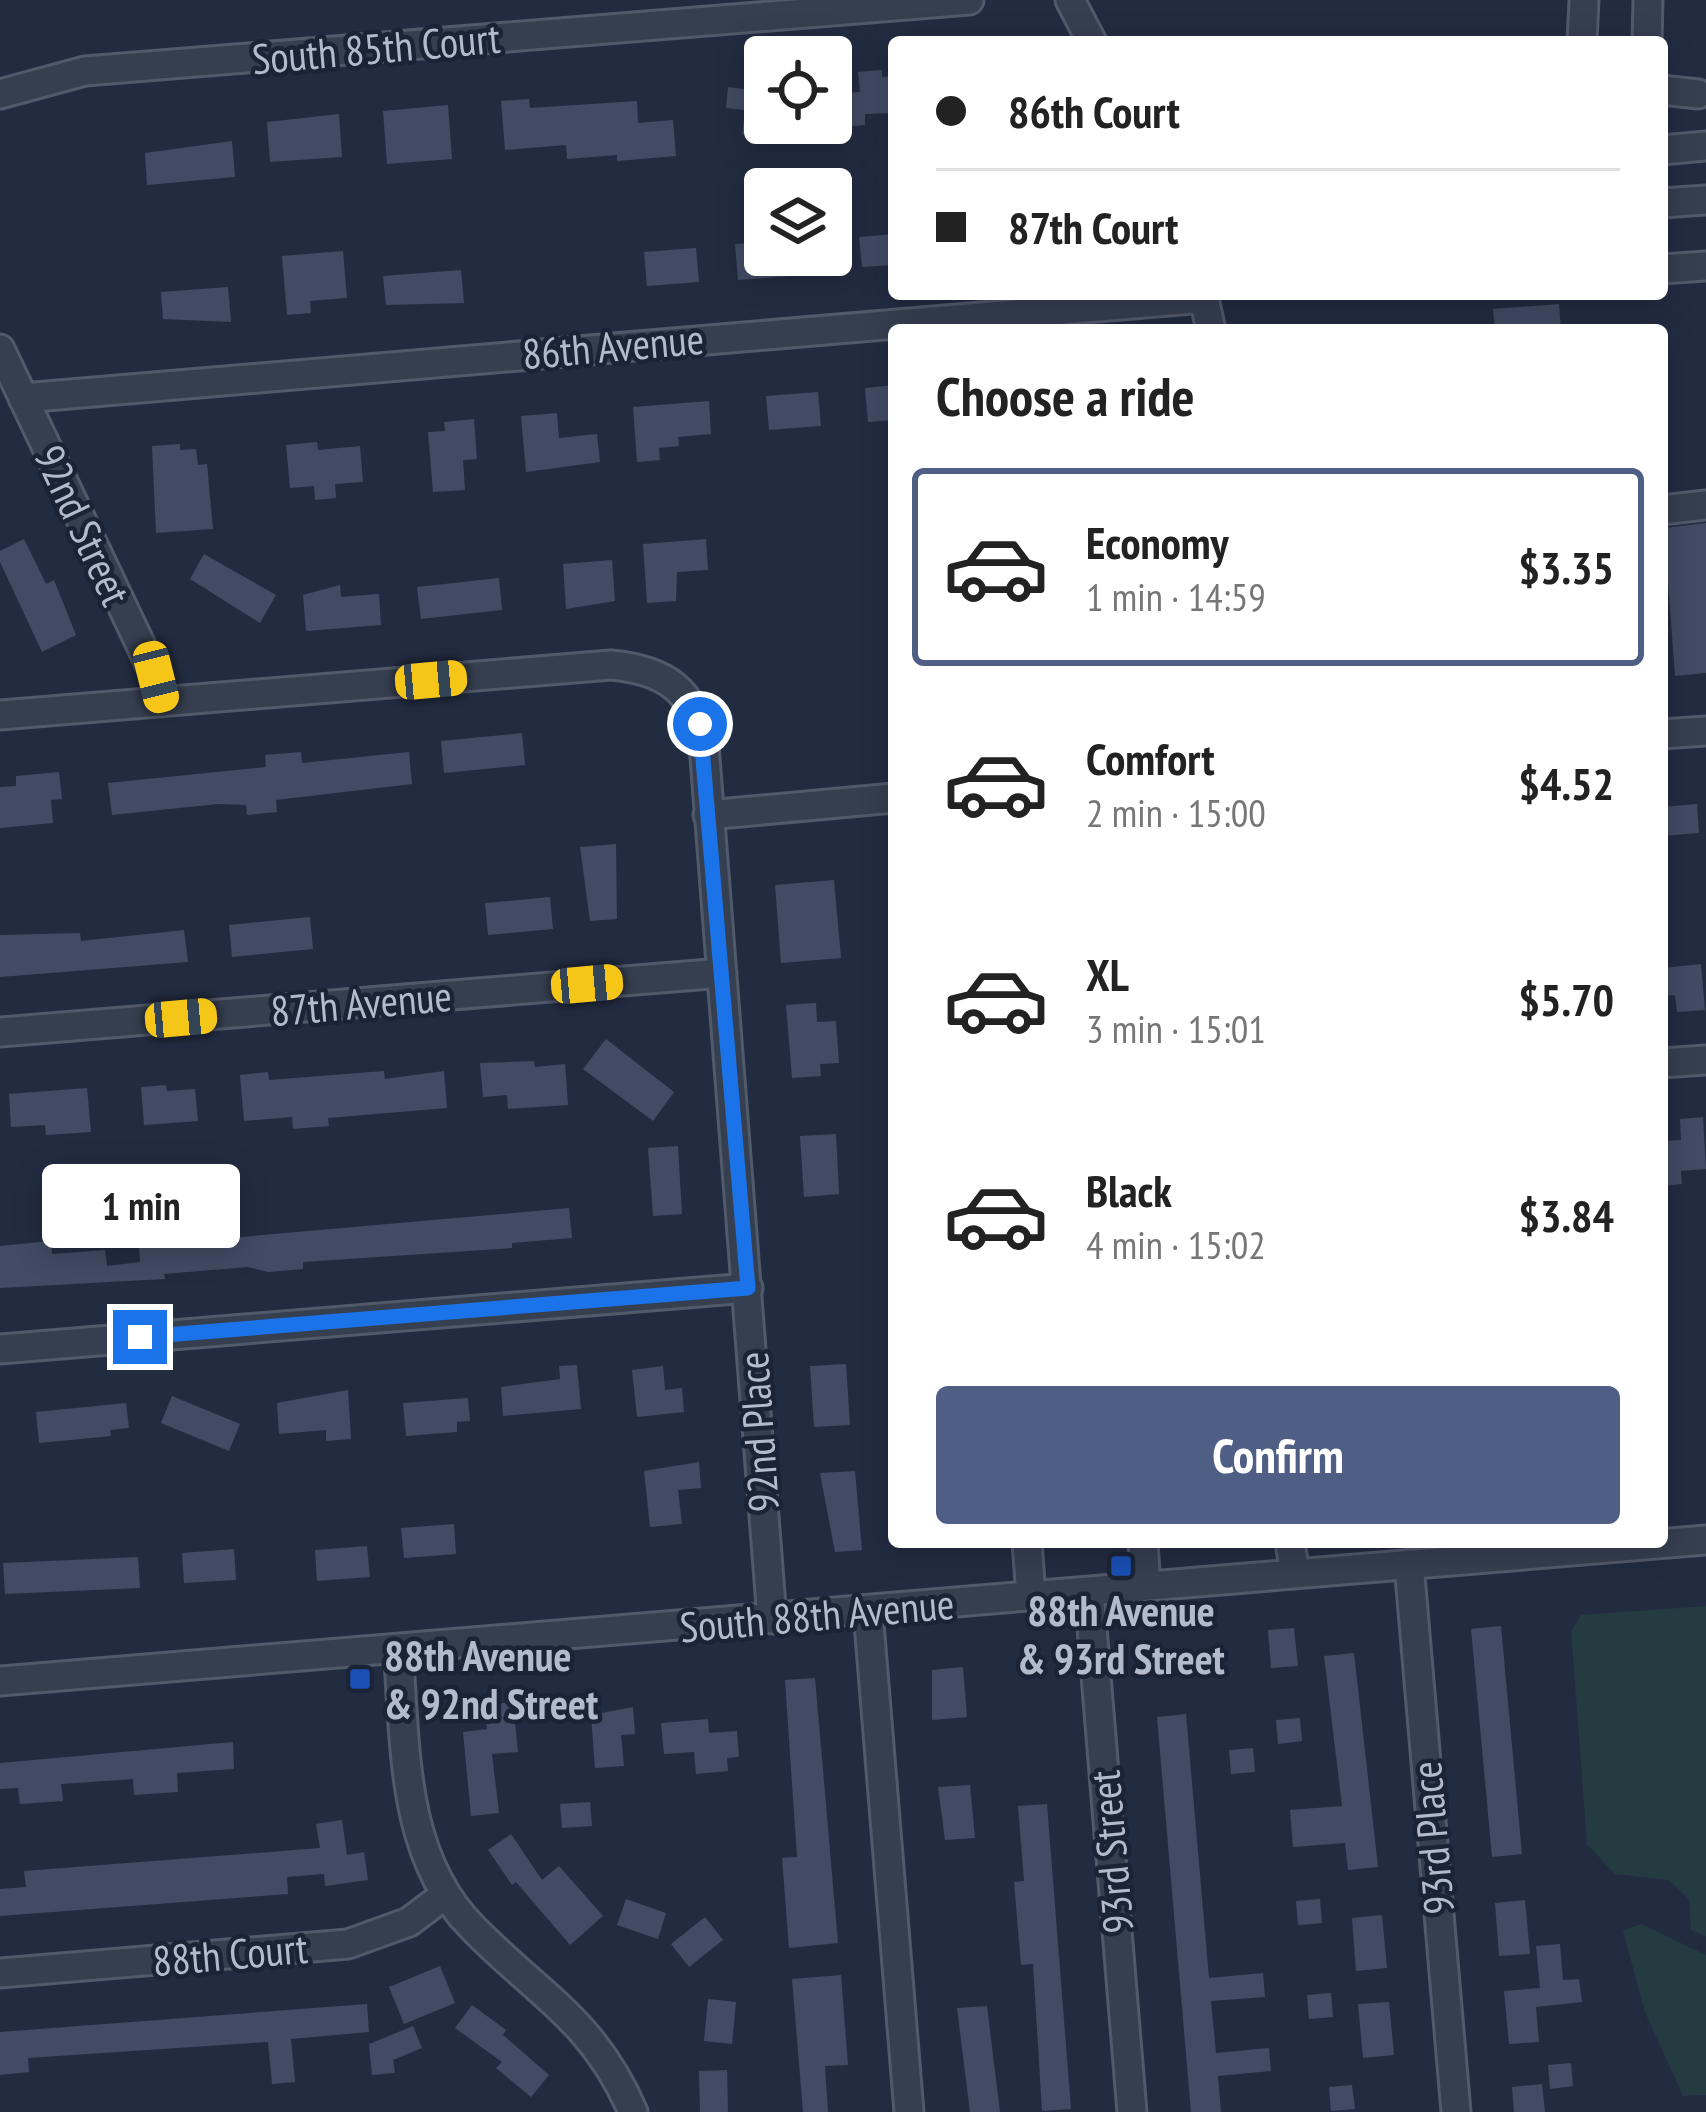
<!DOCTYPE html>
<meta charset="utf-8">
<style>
:root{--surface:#fff;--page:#f2f2f2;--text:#222;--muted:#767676;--line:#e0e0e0;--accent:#4e5e85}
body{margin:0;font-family:"PT Sans Narrow",sans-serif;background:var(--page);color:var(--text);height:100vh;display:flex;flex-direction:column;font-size:45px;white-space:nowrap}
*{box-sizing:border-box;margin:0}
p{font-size:39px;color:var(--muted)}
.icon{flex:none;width:66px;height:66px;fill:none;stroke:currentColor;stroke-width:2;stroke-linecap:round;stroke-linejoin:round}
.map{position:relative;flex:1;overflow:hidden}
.side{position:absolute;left:888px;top:324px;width:780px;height:1224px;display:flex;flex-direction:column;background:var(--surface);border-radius:12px;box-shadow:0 6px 30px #0003}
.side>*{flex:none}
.guide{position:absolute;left:888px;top:36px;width:780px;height:264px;border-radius:12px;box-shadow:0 6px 30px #0003;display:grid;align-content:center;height:264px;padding:0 48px;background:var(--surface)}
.fabs{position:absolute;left:744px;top:36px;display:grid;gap:24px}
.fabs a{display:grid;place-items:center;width:108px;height:108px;border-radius:12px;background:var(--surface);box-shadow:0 6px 30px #0003;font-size:60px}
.end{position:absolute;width:54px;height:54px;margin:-27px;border:15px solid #1a73e8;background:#fff;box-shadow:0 0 0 6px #fff}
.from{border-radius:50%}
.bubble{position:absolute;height:84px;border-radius:12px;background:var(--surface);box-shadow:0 6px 30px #0003;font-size:39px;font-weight:800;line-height:84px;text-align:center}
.car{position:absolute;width:36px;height:72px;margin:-36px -18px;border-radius:15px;box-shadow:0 0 9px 3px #0007;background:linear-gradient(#f5c518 24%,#345 0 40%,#f5c518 0 76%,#345 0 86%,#f5c518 0)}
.guide b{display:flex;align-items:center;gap:42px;height:114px;font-size:45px}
.guide b+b{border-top:3px solid var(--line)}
.guide i{width:30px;height:30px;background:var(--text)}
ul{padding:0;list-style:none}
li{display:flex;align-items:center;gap:36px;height:198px;margin:0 24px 18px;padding:0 24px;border:6px solid transparent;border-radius:12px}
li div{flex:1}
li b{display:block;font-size:45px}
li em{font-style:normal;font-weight:800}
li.current{border-color:var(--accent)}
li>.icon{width:108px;height:108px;stroke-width:1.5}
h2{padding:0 48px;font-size:54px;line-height:144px}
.button{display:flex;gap:24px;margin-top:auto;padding:24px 48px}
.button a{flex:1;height:138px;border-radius:12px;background:var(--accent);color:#fff;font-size:48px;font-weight:800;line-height:138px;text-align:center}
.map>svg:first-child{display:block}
</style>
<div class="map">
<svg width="1706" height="2112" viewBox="0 0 1706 2112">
<rect width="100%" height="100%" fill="#222c41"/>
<path fill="#243b42" d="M1706,1606V1936H1704L1691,1930L1689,1899L1669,1880L1615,1874L1587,1844L1571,1631L1581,1615Z
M1641,1924L1706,1955V2095L1683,2096L1645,2012L1623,1931Z"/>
<path fill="#414b63" d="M882,70V77L894,76V113L865,114V125L840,127L838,93L860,92L858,72Z
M728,87L765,92V137L742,134L745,110L726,108Z
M529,99L530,108L637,101L638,123L673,120L676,156L617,161V155L567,159L566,145L505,150L501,101Z
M448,105L452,159L387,164L383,111Z
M339,114L342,157L270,162L267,122Z
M232,141L235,177L147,185L145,153Z
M894,234V265L862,267L859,237Z
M765,242V255H814L816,274L738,280L735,244Z
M696,248L699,282L647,286L644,252Z
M343,251L347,298L310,301L311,313L287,315L282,256Z
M461,270L464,303L386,305L383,276Z
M228,287L231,322L163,319L161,292Z
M1559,304L1561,330H1495L1493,309Z
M894,385V420L868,422L865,388Z
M818,392L821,426L769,430L766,396Z
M709,401L711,434L678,437L679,446L659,448L660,460L637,462L633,407Z
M557,413L559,438L597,434L600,462L526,472L521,416Z
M474,419L477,459L463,460L465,490L433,492L428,432L445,431L444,422Z
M317,442L318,450L360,446L363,482L335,484L336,498L315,500L314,486L290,488L286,445Z
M180,444V450L196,449L198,465L207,464L213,529L156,533L152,446Z
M1706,523V673L1675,676L1664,528Z
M24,539L46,584L54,580L76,635L42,652L0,562V551Z
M706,539L708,570L677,572L676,601L647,603L643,544Z
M204,554L276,595L260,623L190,579Z
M612,560L615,601L566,609L563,564Z
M499,578L502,610L421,619L417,587Z
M340,585L341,597L379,594L381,625L306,631L303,595Z
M522,733L525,765L444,773L441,741Z
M301,752L302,763L409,752L412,784L276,800L277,812L247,815L246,805L218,804L112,815L108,783L266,767L265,755Z
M59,772L62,799L51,800L53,823L0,828V787L16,786V776Z
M1697,804L1699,833L1662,836V807Z
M616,844L617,919L590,921L580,847Z
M834,880L841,958L781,963L775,885Z
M550,897L553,929L488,935L485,903Z
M310,917L313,949L232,957L229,925Z
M184,930L188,962L0,977V935L80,933L81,941Z
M1701,964L1705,1010L1677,1012L1675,995L1662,996V968Z
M816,1003L817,1022L836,1021L839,1063L820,1064L821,1076L792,1078L786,1005Z
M606,1039L674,1092L653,1121L583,1069Z
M534,1061L535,1067L565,1064L568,1105L508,1109L507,1095L483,1097L480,1063Z
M384,1071L385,1079L444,1071L447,1108L328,1118L329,1126L293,1129L292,1117L244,1121L240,1075L268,1072L269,1080Z
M166,1085L167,1091L195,1089L198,1121L144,1125L141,1087Z
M87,1088L91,1132L46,1135L45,1125L11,1127L9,1094Z
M1703,1117L1706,1169L1681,1171L1682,1184L1662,1186V1141L1681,1140L1680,1119Z
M836,1134L839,1194L804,1197L800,1136Z
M678,1146L682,1214L653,1216L648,1148Z
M569,1208L572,1238L512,1243V1248L303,1262V1269L268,1272L248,1267L164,1274L165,1279L0,1288V1246L51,1241L52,1254L105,1250L107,1266L140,1262L139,1246Z
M846,1364L850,1425L814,1427L810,1366Z
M577,1365L581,1409L503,1416L501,1387L560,1379L559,1366Z
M663,1366L665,1390L682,1388L684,1412L637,1417L632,1370Z
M348,1390L351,1439L326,1441V1430L279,1434L277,1403Z
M172,1396L240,1424L229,1451L161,1423Z
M468,1398L470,1421L457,1422V1432L406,1436L403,1403Z
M126,1403L129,1428L110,1430L111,1436L39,1443L36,1412Z
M699,1462L701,1488L678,1490L682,1524L650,1527L644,1471Z
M855,1471L862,1550L835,1552L820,1473Z
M454,1524L456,1554L404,1558L401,1528Z
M367,1546L370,1577L317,1581L315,1550Z
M234,1549L236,1580L184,1583L182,1553Z
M138,1557L140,1588L5,1594L3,1563Z
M1501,1626L1522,1854L1492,1857L1471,1629Z
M1294,1628L1298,1666L1271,1668L1268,1630Z
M1354,1653L1378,1867L1348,1870L1345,1843L1293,1847L1290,1810L1342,1806L1324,1656Z
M963,1667L967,1717L932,1720V1670Z
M815,1678L838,1943L789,1948L782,1858L797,1857L785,1680Z
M513,1702L518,1752L492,1754L499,1813L471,1816L463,1732L487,1729L485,1705Z
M633,1707L635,1734L621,1735L624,1766L595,1768L591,1715Z
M1186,1714L1209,1978L1263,1973L1265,1997L1211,2001L1216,2053L1269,2048L1271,2071L1218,2076L1221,2112H1191L1157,1717Z
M1300,1718L1302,1741L1278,1744L1276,1720Z
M708,1719L709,1733L737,1731L739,1757L727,1758L728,1771L696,1774L694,1752L664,1754L661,1723Z
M233,1742L234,1769L177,1773L178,1792L134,1795L133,1779L61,1784L63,1801L20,1804L18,1788L0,1789V1763Z
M1253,1748L1255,1772L1231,1774L1229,1750Z
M970,1785L975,1838L945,1840L938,1787Z
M590,1802L592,1826L562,1828L560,1804Z
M1047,1804L1071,2109L1042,2111L1033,1964L1021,1965L1014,1882L1024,1881L1018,1806Z
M342,1820L347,1855L364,1852L368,1880L325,1886L324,1874L287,1877L288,1894L0,1916V1889L26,1887L24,1871L320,1848L316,1824Z
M511,1834L542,1880L559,1866L603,1916L570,1945L516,1882L512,1885L488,1850Z
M626,1899L666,1913L658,1939L617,1925Z
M1320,1899L1322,1923L1298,1925L1296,1901Z
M1525,1900L1530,1954L1499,1956L1495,1903Z
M1382,1915L1387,1968L1356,1971L1352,1918Z
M705,1917L723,1940L689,1967L671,1944Z
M1560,1944L1563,1980L1579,1979L1582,2002L1536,2007L1539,2042L1509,2044L1504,1991L1540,1988L1536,1946Z
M440,1966L455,2003L404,2024L389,1987Z
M841,1975L848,2065L825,2066L828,2112H803L792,1979Z
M1331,1993L1333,2017L1309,2019L1307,1995Z
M708,1999L736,2002L732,2044L704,2041Z
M1389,2002L1394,2055L1363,2058L1358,2004Z
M367,2004L369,2032L291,2039L295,2082L272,2084L268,2042L28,2058L29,2072L0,2075V2032Z
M472,2005L506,2030L503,2035L549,2075L531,2097L496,2068L502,2062L455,2028Z
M987,2006L1000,2112H970L957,2008Z
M413,2026L422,2048L393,2060L395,2073L372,2075L369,2044Z
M1571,2063L1573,2086L1550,2089L1548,2065Z
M727,2070L728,2112H700L699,2071Z
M1542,2084L1545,2112H1514L1512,2087Z
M1352,2085L1355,2109L1331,2111L1329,2087Z"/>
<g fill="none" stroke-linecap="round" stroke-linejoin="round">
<g stroke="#515a6b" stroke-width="33">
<path id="minor" d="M1070,0L1092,42
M1582,42L1584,0
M1647,42L1648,0
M1662,90L1698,94
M0,94L85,71L969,0
M1662,150L1706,146
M1662,203L1706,200
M1662,269L1706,266
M1203,294L1211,330
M0,349L156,677L162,702
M23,398L1204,298
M1662,510L1706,505
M0,715L611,665C665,670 695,690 704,745L772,1619
M1662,734L1706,731
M708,815L894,798
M0,1032L722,973
M1662,1063L1706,1060
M0,1349L748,1288
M1027,1542L1031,1596
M1143,1542L1146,1586
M1290,1542L1295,1574
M1409,1564L1456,2112
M1089,1591L1132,2112
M868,1611L909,2112
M398,1649C406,1744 400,1854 472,1927C538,1995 593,2019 633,2112
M0,1681L1706,1540
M0,1973L348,1944L409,1922L446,1894"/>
</g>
<use href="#minor" stroke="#363f50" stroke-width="27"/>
</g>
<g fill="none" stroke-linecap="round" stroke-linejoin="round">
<path stroke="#1a73e8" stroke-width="15" d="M140,1337L748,1288L700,724"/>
</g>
<g fill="#1a4fb4" stroke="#1b2436" stroke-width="4.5">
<rect x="1109" y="1554" width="24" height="24" rx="6"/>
<rect x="348" y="1667" width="24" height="24" rx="6"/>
</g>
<g text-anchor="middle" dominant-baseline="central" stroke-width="9" stroke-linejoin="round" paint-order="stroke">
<g font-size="42" fill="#b3bacb" stroke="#1b2436">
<text transform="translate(376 48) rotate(-5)">South 85th Court</text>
<text transform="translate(613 346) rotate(-5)">86th Avenue</text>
<text transform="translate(83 525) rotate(65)">92nd Street</text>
<text transform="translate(361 1003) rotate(-5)">87th Avenue</text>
<text transform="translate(758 1432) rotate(-94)">92nd Place</text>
<text transform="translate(817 1615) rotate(-5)">South 88th Avenue</text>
<text transform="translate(1432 1838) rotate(-95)">93rd Place</text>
<text transform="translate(1111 1852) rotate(-95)">93rd Street</text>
<text transform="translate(230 1954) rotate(-5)">88th Court</text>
</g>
<g font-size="42" font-weight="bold" fill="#b3bacb" stroke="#1b2436">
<text x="1121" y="1610">88th Avenue<tspan x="1121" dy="48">&amp; 93rd Street</tspan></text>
<text x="384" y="1655" text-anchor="start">88th Avenue<tspan x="384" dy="48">&amp; 92nd Street</tspan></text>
</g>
</g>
</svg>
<div class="fabs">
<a><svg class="icon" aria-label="locate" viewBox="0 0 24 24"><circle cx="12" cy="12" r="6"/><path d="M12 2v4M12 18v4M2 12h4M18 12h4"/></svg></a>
<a><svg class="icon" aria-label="layers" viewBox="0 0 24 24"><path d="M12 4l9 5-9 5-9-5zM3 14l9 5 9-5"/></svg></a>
</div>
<i class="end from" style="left:700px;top:724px"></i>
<i class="end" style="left:140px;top:1337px"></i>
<div class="bubble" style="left:42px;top:1164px;width:198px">1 min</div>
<i class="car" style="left:156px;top:677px;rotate:166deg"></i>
<i class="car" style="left:431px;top:680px;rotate:85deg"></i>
<i class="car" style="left:587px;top:984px;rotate:85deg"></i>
<i class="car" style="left:181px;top:1018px;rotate:85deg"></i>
<div class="guide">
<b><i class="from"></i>86th Court</b>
<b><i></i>87th Court</b>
</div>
<section class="side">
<h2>Choose a ride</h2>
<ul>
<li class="current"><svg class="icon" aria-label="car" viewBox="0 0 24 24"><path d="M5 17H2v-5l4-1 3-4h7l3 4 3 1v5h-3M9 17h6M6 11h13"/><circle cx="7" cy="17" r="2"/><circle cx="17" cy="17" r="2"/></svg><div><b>Economy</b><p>1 min · 14:59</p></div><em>$3.35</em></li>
<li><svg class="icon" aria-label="car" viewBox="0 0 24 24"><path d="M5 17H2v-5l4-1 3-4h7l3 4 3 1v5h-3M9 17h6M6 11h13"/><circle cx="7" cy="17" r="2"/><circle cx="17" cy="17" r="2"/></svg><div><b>Comfort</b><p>2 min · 15:00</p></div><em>$4.52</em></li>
<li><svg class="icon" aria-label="car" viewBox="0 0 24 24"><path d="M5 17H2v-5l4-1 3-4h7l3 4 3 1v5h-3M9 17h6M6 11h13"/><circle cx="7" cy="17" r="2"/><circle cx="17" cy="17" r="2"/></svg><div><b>XL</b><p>3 min · 15:01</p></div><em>$5.70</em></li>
<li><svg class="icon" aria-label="car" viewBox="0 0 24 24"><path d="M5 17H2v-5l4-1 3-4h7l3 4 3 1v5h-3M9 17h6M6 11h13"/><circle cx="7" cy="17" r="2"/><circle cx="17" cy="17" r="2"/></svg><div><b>Black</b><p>4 min · 15:02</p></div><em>$3.84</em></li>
</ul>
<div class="button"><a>Confirm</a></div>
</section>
</div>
